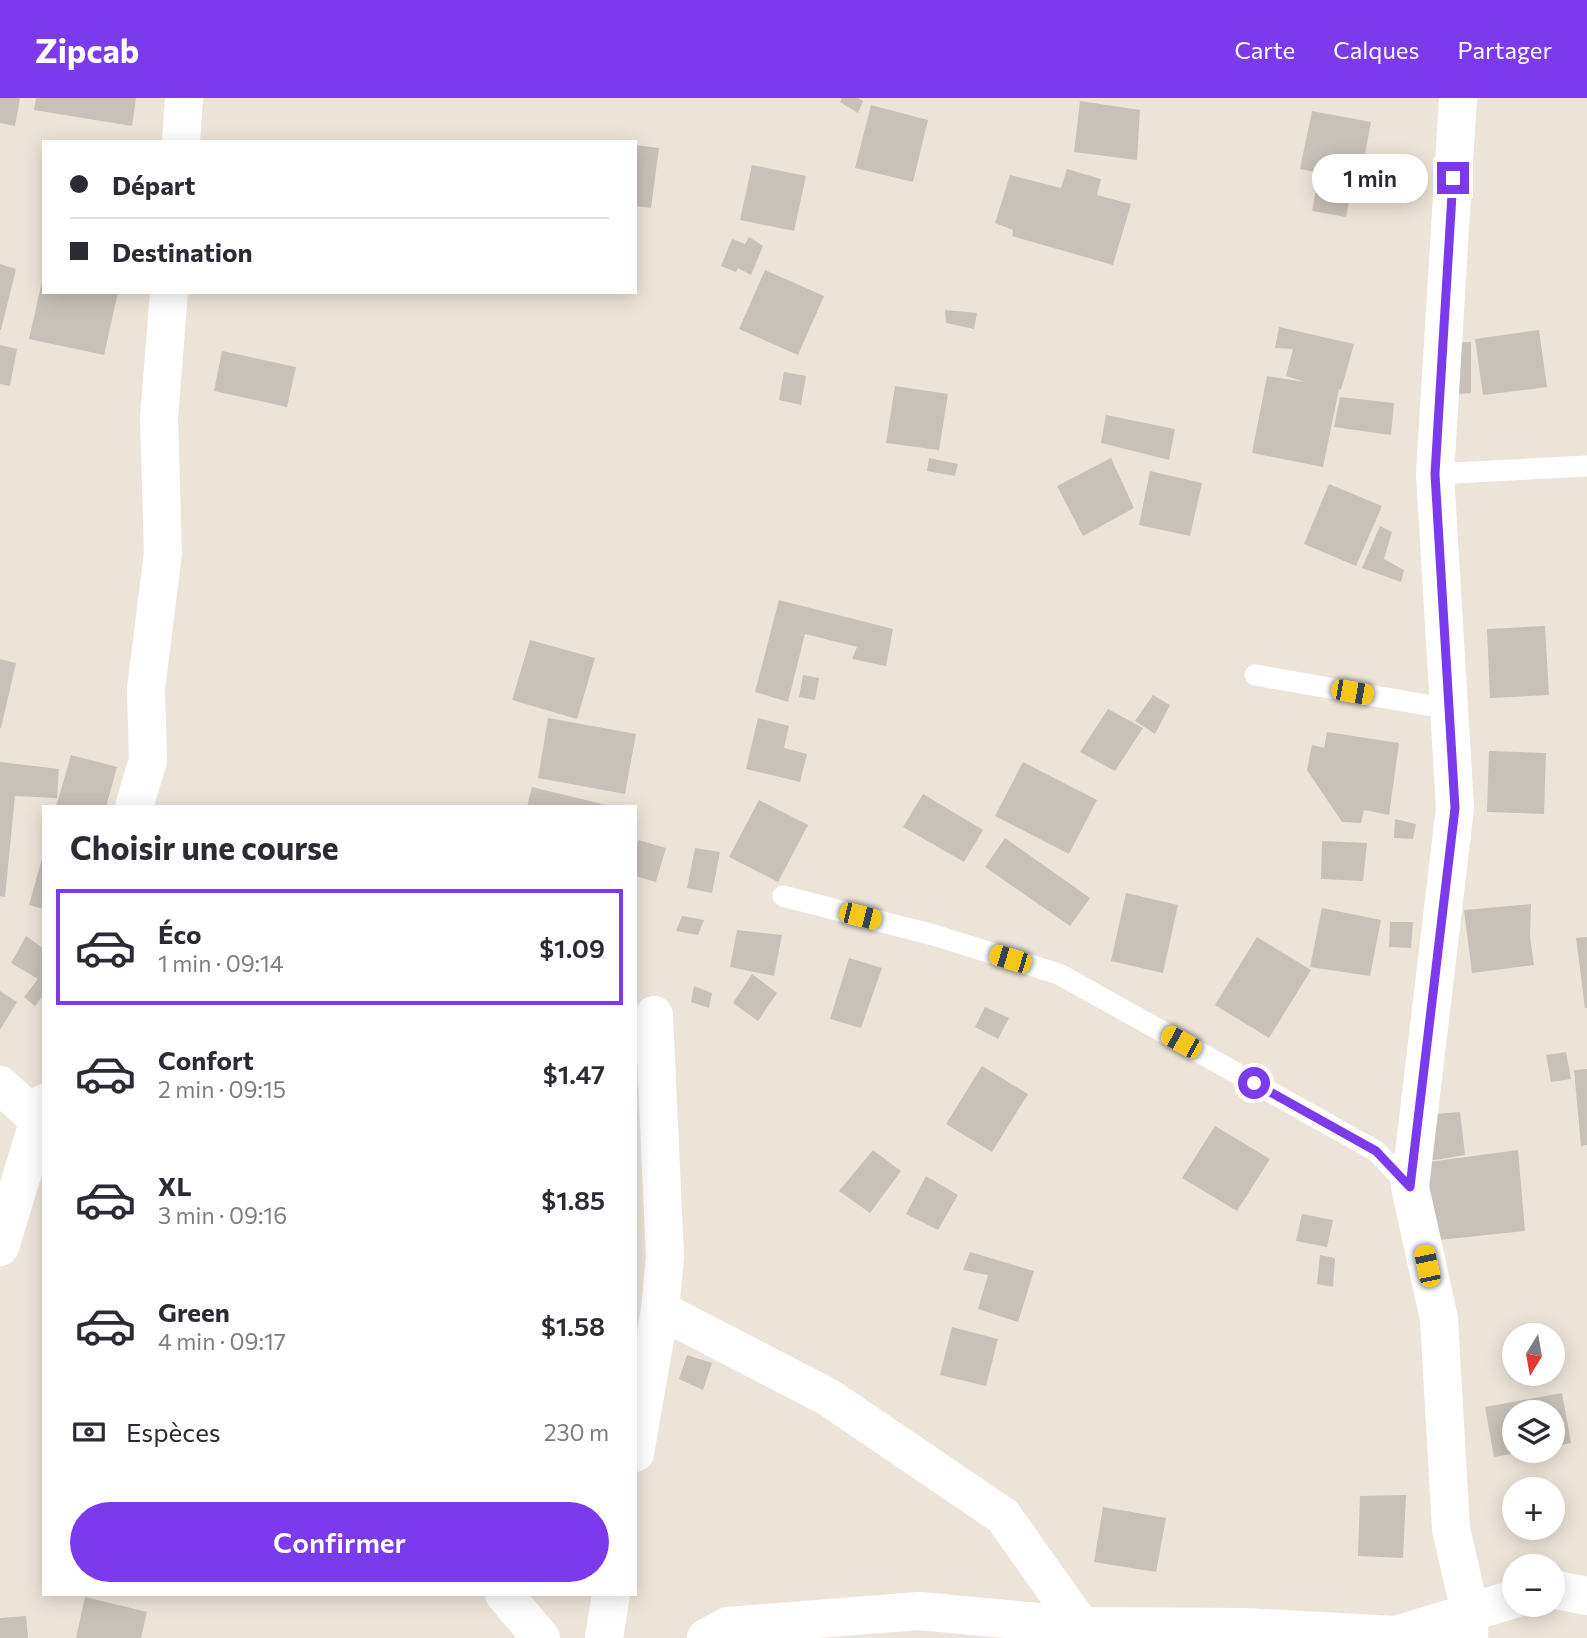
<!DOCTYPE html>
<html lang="fr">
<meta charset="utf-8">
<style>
:root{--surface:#fff;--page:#f7f7f7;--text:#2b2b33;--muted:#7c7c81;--line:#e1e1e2;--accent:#7c3aed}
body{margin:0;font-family:Commissioner,sans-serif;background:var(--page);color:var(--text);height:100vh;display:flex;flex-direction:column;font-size:26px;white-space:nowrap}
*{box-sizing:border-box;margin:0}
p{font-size:23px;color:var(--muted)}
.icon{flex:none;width:38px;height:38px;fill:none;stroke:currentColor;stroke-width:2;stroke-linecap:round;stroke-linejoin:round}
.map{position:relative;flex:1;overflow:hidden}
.drawer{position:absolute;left:42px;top:707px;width:595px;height:791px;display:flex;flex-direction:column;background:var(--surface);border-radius:0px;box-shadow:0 4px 18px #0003}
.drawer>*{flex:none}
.banner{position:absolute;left:42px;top:42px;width:595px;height:154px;border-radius:0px;box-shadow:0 4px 18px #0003;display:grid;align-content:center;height:154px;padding:0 28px;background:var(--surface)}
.needle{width:46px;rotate:191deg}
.buttons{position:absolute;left:1502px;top:1225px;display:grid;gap:14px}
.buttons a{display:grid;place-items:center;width:63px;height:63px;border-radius:50%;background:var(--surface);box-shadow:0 4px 18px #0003;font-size:35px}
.end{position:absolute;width:32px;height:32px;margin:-16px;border:9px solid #7c3aed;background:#fff;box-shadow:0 0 0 4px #fff}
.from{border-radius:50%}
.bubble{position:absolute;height:49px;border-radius:24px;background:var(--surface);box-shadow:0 4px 18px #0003;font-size:23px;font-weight:600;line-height:49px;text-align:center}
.car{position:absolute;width:21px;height:42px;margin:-21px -10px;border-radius:9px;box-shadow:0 0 5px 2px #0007;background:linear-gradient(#f5c518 24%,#345 0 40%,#f5c518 0 76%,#345 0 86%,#f5c518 0)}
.banner b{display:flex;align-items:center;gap:24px;height:66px;font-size:26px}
.banner b+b{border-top:2px solid var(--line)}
.banner i{width:18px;height:18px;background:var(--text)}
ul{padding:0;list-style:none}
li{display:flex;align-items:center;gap:21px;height:116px;margin:0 14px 10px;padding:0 14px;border:4px solid transparent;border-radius:0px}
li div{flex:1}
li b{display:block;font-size:26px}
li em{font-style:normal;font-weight:600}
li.current{border-color:var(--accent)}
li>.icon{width:63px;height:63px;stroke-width:1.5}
h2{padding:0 28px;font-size:32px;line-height:84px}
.pay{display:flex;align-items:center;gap:18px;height:77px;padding:0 28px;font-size:26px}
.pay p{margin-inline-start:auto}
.primary-button{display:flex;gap:14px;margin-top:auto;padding:14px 28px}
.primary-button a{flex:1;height:80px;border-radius:42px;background:var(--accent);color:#fff;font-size:28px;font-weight:600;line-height:80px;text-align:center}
header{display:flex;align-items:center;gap:42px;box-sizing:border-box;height:98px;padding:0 35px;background:var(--accent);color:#fff}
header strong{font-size:33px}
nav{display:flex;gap:38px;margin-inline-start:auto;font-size:24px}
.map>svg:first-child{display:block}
</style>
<header>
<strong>Zipcab</strong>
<nav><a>Carte</a><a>Calques</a><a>Partager</a></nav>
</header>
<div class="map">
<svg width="1587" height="1540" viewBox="0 0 1587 1540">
<rect width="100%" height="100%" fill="#ede4d9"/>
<path fill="#c8c1b9" d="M0,0H20L15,28L0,25Z
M36,0H136L132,28L34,12Z
M842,0H858L863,3L858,15L840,4Z
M1080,3L1140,12L1137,62L1074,54Z
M871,7L928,22L913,84L855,70Z
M1312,13L1371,24L1360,83L1300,71Z
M635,47L659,50L651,110L635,108Z
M752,67L806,78L794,133L740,122Z
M1067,71L1101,81L1097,97L1131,106L1113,167L1012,138L1013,132L995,125L1010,77L1061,90Z
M1316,91L1350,98L1346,119L1312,113Z
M749,139L763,148L751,177L738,170L736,174L721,168L732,141L745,146Z
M0,166L16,171L1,232H0Z
M765,172L824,198L798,257L739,231Z
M43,179L44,194H118L104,257L29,241Z
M945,212L977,215L974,231L946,225Z
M1279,229L1354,246L1341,292L1339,291L1323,369L1252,355L1267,278L1305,284L1286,278L1293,251L1275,250Z
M1539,232L1547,289L1483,297L1475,241Z
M1471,244V295L1447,297L1445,245Z
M0,247L17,251L10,288L0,286Z
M222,253L296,269L287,309L214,293Z
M784,274L806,278L801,307L779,302Z
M895,288L948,296L939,352L886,345Z
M1340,299L1394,305L1391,337L1334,329Z
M1106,317L1175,331L1169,362L1101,345Z
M929,360L958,366L955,378L927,373Z
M1111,360L1134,410L1083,438L1057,388Z
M1150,373L1202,385L1190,438L1139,427Z
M1329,386L1382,408L1356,468L1304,446Z
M1380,428L1392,434L1384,461L1404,472L1401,484L1362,470Z
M779,502L893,531L886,568L852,561L857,549L805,536L788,604L755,594Z
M1545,528L1549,597L1490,600L1487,531Z
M530,542L595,560L577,621L512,602Z
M0,561L16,565L1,630H0Z
M803,577L819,580L815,602L799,599Z
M1153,597L1170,607L1155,636L1135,623Z
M1108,611L1143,630L1115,673L1080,654Z
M548,620L636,636L625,696L538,680Z
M758,620L789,628L784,650L807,656L800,684L746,671Z
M1327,634L1399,645L1389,717L1364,712L1361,725L1342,724L1307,672L1312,647L1324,650Z
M1489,653L1546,655L1544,716L1487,714Z
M71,657L117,669L106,709H56Z
M0,664L59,671L57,700L15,698L5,799L0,798Z
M1023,664L1097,702L1069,756L995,718Z
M532,689L606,707V709H527Z
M923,696L983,732L964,764L903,729Z
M759,702L808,727L778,784L729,759Z
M1395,721L1416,726L1413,741L1394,740Z
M1005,740L1090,800L1070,828L985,769Z
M638,742L666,750L656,784L635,778V752Z
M1322,743L1367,745L1363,783L1321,781Z
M695,750L720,754L712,795L687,790Z
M43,757H44V811L29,807Z
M1126,795L1178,807L1163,875L1111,863Z
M1531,806L1530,838L1534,867L1472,875L1464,812Z
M1322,810L1381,822L1370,878L1310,869Z
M682,818L704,822L698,837L676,833Z
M1390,824H1413L1411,850L1389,849Z
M737,832L782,837L774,878L730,869Z
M26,838L44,851V896L35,908L24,899L38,881L11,865Z
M1257,839L1311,872L1269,940L1215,907Z
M1587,839V910H1585L1576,840Z
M849,860L882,870L861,930L830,921Z
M752,876L777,895L758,923L733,905Z
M694,888L712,895L709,910L691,904Z
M0,893L17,904L0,932Z
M985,909L1009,920L998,941L975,929Z
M1566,954L1571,981L1551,984L1546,957Z
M982,968L1028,996L992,1054L946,1026Z
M1587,971V1047L1581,1048L1574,972Z
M1460,1014L1465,1057L1429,1063L1424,1017Z
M1215,1028L1270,1061L1237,1113L1182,1080Z
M873,1052L901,1073L870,1115L839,1093Z
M1518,1052L1525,1133L1429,1143L1421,1065Z
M926,1078L958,1097L938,1132L906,1116Z
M1302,1116L1333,1122L1327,1149L1296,1143Z
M970,1154L1034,1173L1018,1224L978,1211L988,1177L963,1172Z
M1320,1157L1335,1160L1333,1189L1317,1186Z
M952,1229L998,1241L986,1288L940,1277Z
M687,1257L712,1265L703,1292L679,1281Z
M1562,1295L1571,1345L1552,1349V1314H1514V1353L1522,1354L1494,1359L1485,1309Z
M1406,1397L1403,1460L1358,1458L1360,1398Z
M1103,1409L1166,1420L1156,1474L1094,1464Z
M85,1499L147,1514L141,1540H76Z
M26,1518L28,1540H0V1520Z"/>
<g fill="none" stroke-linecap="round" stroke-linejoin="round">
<path stroke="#fff" stroke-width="21" d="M1435,376L1587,368
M1255,577L1449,611
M783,798L937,838L1059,876L1376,1053L1410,1089"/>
<path stroke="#fff" stroke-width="38" d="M1458,0L1435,376L1455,710L1410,1089L1439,1221L1451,1431L1470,1514L1469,1540
M181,44L184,0
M134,709L148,662L146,591L163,455L159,320L169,194
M0,987L44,1027
M0,1149L44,1005
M660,1212L828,1299L1003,1418L1081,1528
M635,1355L660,1212L665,1159L654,917
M1552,1491L1587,1498
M504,1496L541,1540
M604,1540L611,1496
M706,1540L728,1528L919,1513L1081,1528L1245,1529L1396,1537L1514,1501"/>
</g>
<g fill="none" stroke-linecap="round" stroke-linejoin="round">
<path stroke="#7c3aed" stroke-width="9" d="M1254,985L1376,1053L1410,1089L1455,710L1435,376L1453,80"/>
</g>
</svg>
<div class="buttons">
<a><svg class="needle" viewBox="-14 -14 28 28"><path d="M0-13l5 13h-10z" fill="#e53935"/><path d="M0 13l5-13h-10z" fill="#7c7c81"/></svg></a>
<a><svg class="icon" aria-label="layers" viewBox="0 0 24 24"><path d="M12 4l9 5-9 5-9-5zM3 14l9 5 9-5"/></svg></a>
<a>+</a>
<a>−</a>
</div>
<i class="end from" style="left:1254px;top:985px"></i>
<i class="end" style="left:1453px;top:80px"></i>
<div class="bubble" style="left:1312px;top:56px;width:116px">1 min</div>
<i class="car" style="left:1352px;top:594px;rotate:100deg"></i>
<i class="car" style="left:860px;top:818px;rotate:104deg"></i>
<i class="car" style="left:1010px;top:861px;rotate:287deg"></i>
<i class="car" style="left:1181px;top:944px;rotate:299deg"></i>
<i class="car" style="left:1427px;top:1168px;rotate:348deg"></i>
<div class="banner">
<b><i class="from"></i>Départ</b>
<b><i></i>Destination</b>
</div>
<section class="drawer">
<h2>Choisir une course</h2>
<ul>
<li class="current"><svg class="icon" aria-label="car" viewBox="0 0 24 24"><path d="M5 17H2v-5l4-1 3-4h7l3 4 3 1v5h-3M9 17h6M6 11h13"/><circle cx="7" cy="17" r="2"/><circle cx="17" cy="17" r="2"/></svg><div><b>Éco</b><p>1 min · 09:14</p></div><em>$1.09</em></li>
<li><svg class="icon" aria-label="car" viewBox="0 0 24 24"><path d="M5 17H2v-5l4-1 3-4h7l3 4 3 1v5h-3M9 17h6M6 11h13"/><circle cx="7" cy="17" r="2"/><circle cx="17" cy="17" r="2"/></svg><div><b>Confort</b><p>2 min · 09:15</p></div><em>$1.47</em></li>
<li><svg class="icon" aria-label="car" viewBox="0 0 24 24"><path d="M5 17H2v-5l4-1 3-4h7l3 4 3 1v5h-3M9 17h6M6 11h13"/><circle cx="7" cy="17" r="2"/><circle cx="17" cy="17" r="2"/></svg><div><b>XL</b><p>3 min · 09:16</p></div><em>$1.85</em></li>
<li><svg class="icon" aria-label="car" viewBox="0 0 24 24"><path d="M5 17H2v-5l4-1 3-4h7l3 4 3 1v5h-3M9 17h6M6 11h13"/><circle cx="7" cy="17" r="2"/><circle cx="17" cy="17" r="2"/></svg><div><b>Green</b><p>4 min · 09:17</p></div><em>$1.58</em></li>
</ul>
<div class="pay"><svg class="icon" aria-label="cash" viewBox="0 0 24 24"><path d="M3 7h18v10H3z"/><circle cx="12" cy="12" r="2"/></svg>Espèces<p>230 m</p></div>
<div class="primary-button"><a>Confirmer</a></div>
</section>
</div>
